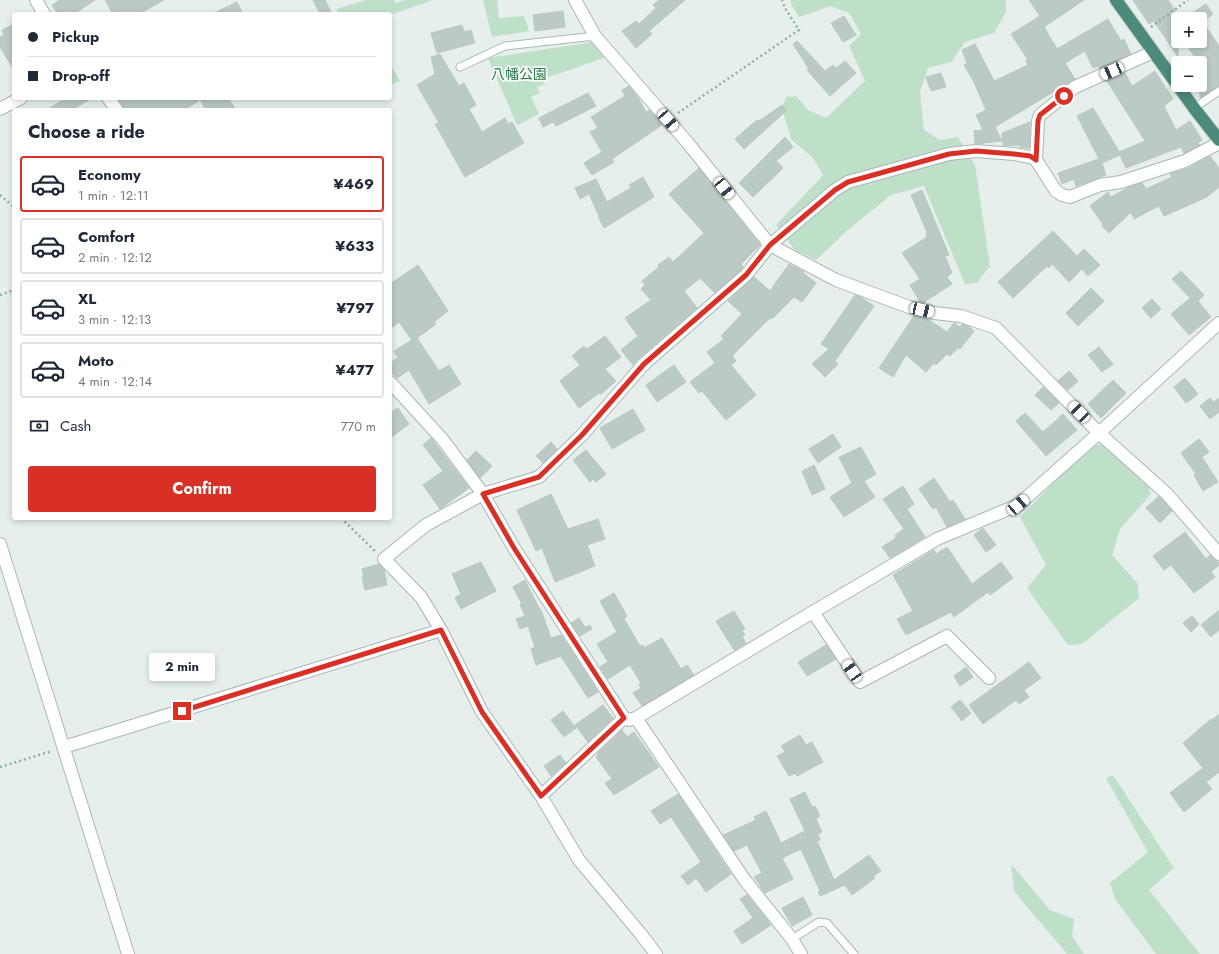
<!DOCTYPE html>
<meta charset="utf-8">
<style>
:root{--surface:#fff;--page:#f2f2f3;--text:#1f2937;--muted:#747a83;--line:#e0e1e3;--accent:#d93025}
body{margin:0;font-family:Jost,"Noto Sans JP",sans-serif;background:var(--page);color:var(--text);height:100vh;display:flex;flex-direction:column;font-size:15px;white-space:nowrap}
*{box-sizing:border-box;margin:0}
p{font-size:13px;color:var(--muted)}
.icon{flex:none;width:22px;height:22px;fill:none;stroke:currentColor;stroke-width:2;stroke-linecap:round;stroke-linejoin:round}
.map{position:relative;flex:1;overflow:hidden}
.sheet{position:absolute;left:12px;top:108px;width:380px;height:412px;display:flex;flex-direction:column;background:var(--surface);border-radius:4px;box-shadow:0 2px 6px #0003}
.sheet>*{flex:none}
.banner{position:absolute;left:12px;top:12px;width:380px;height:88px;border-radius:4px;box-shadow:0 2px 6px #0003;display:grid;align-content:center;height:88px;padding:0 16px;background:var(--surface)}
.buttons{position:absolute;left:1171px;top:12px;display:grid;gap:8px}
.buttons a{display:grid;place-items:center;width:36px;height:36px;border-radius:4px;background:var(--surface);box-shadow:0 2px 6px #0003;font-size:20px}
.end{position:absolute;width:18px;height:18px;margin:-9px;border:5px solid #d93025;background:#fff;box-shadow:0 0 0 2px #fff}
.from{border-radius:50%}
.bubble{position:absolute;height:28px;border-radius:4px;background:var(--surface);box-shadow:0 2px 6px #0003;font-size:13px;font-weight:700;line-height:28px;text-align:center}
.car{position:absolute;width:12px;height:24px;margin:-12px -6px;border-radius:5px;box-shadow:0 0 3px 1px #0007;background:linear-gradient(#fff 24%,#345 0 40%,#fff 0 76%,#345 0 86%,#fff 0)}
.banner b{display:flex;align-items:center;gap:14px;height:38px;font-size:15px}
.banner b+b{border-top:1px solid var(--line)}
.banner i{width:10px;height:10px;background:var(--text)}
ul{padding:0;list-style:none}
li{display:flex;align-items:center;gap:12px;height:56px;margin:0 8px 6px;padding:0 8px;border:2px solid var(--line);border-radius:4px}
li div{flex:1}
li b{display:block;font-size:15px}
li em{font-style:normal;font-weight:700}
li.on{border-color:var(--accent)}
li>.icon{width:36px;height:36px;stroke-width:1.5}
h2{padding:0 16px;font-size:18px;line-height:48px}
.pay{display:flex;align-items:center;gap:10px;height:44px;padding:0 16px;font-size:15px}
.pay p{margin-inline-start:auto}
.primary-button{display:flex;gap:8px;margin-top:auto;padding:8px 16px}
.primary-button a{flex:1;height:46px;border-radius:4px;background:var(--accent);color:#fff;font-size:16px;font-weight:700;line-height:46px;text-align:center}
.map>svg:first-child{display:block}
</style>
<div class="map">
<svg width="1219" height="954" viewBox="0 0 1219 954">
<rect width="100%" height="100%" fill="#e6efeb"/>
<path fill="#bfe0c8" d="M366,0H394L395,3L406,0H433L390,15V14H338L337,9Z
M483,0H497L499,18L524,16L529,31L492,37Z
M791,0H1006V12L994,33L965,42L951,62L928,68L920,92L924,130L940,140L958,137L975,165L990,266L977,283L965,284L924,186L891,195L849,229L816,260L795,250L776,225L823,175L813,158L791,139L782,108L786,97L796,96L808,110L826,118L865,81L849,46L861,34L849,13L830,6L799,17L791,4Z
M593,42L604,58L543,79L545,84L537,87L540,93L531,97L539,114L517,125L488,58Z
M390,64L400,81L390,85Z
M1101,444L1148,484L1151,494L1120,529L1112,555L1138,584L1139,598L1082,644L1068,645L1027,588L1046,565L1020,517L1088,448Z
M1113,775L1174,868L1149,890L1200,954H1156L1115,899L1110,883L1148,852L1106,778Z
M1011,864L1050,910L1074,919L1072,936L1084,954H1067L1014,891Z"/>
<path fill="#bbcac4" stroke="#b8c9c2" d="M60,0H95L74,14H58L52,5Z
M105,0H164L139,14H113Z
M313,0H325L332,14H320Z
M659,0H685L649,31L652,34L636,48L622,31L636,21L639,24L656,8L653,5Z
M1029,0H1084L1044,27L1057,49L1108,19L1121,41L1124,39L1131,54L1099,68L1098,66L1093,68L1085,51L1065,63L1075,79L995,127L1002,141L975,144L974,131L983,130L976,115L986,110L974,82L964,65L967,63L962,50L975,44L994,81L1028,65L1026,61L1028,60L1011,34L1040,16Z
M1133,0H1168L1178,15V57L1154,21L1149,24Z
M237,2L243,14H212Z
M1206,4L1213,14L1206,19H1201L1219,46V86L1200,98V80L1207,75L1200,63H1199L1184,41H1200V19H1183Z
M563,11L565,27L535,31L533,15Z
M844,16L856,35L843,42L831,23Z
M14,24V70L0,47V37L4,35L2,30Z
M462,25L464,32L471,30L475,43L437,53L431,33Z
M797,41L825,71L833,65L836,68L845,61L856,73L830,96L807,70L809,69L793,44Z
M440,54L459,86L464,83L476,105L469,109L482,132L505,118L508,124L512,122L524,143L465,177L435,124L439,123L417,85L435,74L431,57Z
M1155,71L1173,99L1164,106L1176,130L1190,121L1202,140L1198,143L1200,145L1184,153L1181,147L1126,168L1120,155L1102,163L1106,175L1076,186L1074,179L1062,184L1058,173L1099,159L1077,116L1093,108L1120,153L1119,152L1145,141L1107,81L1125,73L1132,86Z
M941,73L946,87L931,91L926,77Z
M629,86L639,99L646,112L650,110L662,125L612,159L614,162L592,175L584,163L602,152L590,132L598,128L591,117L625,96L622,90Z
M588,93L596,106L556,126L553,122L543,127L539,118Z
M66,98H92L72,110H46Z
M120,98H228L236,110H206L200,100L184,110H124L123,106L118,99Z
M782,105L786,111L744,149L735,139L757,120L759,121Z
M1030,122L1029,148L1020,147V145L1003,146L1002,133Z
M785,137L793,147L776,161L783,168L753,197L739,183Z
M1210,156L1219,168V187L1207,197L1164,216L1159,206L1134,219L1131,212L1109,233L1102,226L1103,224L1090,206L1108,192L1111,197L1129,187L1142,183L1146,189L1172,177L1170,174L1189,168Z
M699,168L760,245L741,264L743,267L741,270L715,293L700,278L684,291L697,308L639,358L633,365L621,350L638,336L625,318L651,300L641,289L645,285L642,281L659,267L658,265L669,257L673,262L704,233L669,194Z
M643,177L654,197L604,228L598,216H599L589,194L580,199L575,188L596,179L607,202L631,188L629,185Z
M922,190L949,255L945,256L952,273L947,277L952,284L923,303L920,302L910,285L920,279L902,253L927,237L926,233L927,232L911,195Z
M1053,231L1077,256L1084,249L1100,265L1088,276L1082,269L1069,282L1052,264L1049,268L1047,266L1013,298L998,282Z
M789,264L804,272L803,273L816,283L802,302L794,297L772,319L770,318L732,356L736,361L731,365L756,395L726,420L702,391L699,393L690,382L715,363L707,352L724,339L721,336L742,314L728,301L754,277L770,291Z
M418,265L448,311L434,322L436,324L417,338L439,371L449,365L461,384L429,404L409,370L397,378L390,371V363L398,358L394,351L412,340L399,322L390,329V284Z
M1181,271L1204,295L1198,301L1211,317L1189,335L1171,314L1190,298L1172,279Z
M1091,288L1104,301L1078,326L1066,313Z
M855,295L861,297L874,306L835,361L838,364L825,377L812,364L829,349L821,344Z
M1152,299L1161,309L1151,318L1142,308Z
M914,316L929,320L947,332L954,323L960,327L962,324L968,326L974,331L960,349L958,348L950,356L947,354L936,365L934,363L926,372L906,355L893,377L879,368Z
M605,336L621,357L605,369L616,381L601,394L599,393L579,408L560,381L580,365L572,356L584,346L587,349Z
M1099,347L1113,364L1102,372L1088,355Z
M674,365L686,382L657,402L646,385Z
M1069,371L1078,381L1068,390L1058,381Z
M1185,378L1198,394L1186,403L1174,387Z
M1113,380L1126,393L1101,418L1088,404Z
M1043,387L1059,403L1051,410L1035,395Z
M1210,398L1214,402L1219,398V412L1210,419L1200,406Z
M398,408L409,424L390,438V413Z
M633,409L645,430L612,449L600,428Z
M1025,413L1043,432L1063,414L1077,430L1046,456L1016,421Z
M833,434L841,447L818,463L809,449Z
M431,438L469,488L440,509L423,485L443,471L423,445Z
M1199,439L1209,452L1202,457L1218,482L1203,491L1194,475L1196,474L1181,453Z
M551,442L557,449L543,463L536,456Z
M861,447L876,474L864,481L875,497L844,517L830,497L852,483L839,457Z
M586,450L606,474L596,482L593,479L590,482L573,460Z
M476,451L492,466L480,478L467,460Z
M814,465L825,489L812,495L802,471Z
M934,478L950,502L953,500L965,519L947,527L936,507L933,509L919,489Z
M903,486L914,504L907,509L925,537L890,558L882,547L896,538L895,535L904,529L883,499Z
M551,494L568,529L598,519L605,539L587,545L595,566L555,582L542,548L536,551L517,510Z
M1159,496L1172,511L1160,523L1146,508Z
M983,528L996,545L986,552L974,535Z
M1185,532L1206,559L1210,555L1219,563V565L1211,572L1215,577L1194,593L1171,565L1164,570L1153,556Z
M947,547L972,584L1001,562L1013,578L990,595L988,592L954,617L951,612L906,635L897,619L913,611L893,575L934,550L936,554Z
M481,562L496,591L461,609L455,598L461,594L452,574Z
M379,564L384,569L387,585L365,590L362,577H364L362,569Z
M525,580L540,610H541L551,638L561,635L598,692L588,698L561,656L536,665L531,649L535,647L528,626L520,629L516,619L525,616L520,604H522L513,587Z
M614,593L627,616L624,619L640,646L643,645L644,648L662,638L681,669L687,665L694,675L642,706L633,693L641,688L639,684L641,683L630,665L608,679L600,667L608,662L597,644L617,632L600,601Z
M1219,610V630L1211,637L1201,625Z
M734,611L745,629L742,630L745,635L742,637L746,643L734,650L716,621Z
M1192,616L1199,624L1191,632L1183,623Z
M579,618L585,627L590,625L592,629L580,636L571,623Z
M826,645L836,659L807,676L798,662Z
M1029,662L1041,678L1024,690L1029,697L1019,704L1016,700L983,724L969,705Z
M966,667L973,677L960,686L954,676Z
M960,700L971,713L962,721L951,707Z
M603,705L613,718L588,742L575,725Z
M563,711L576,728L564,737L551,720Z
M1219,714V772L1206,782L1212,789L1184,812L1170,793L1203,768L1183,743L1211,719L1212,720Z
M622,730L627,737L634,732L659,767L614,795L605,783L612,779L596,757L598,755L597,754Z
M800,735L806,745L812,742L823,762L797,776L795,773L789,776L777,756L785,752L781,746Z
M560,755L566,763L551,776L544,766Z
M805,792L812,807L815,806L820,816L816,819L822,832L818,834L820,840L817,841L834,880L869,855L881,871L873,876L875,878L852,895L845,885L820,896L818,892L820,891L801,849L782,858L793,879L765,893L754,877L762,873L747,845L734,851L723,835L756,820L754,817L766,811L781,843L805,831L790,799Z
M678,794L731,874L706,892L696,878L688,885L681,876L701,862L671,817L660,824L651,811Z
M747,895L771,925L742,944L734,931L753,918L740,899Z
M803,897L812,915L792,926L782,908Z"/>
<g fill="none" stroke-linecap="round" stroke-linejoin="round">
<g stroke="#a8b8b2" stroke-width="9">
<path id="service" d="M460,67L505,46L595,36
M1194,108L1219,91
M792,939L819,922L827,923L854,954"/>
</g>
<g stroke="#a8b8b2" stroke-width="14">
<path id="minor" d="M36,0L44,14
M575,0L595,36L687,142L770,245L836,280L909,307L934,313L961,316L996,328L1099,433L1167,494L1219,554
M108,98L117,110
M0,109L21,98
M1036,160L1038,121L1040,115L1075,87L1153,52
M390,382L443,440L483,494L514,548L624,718L629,720L636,718L796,622L937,539L1018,505L1099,433L1219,323
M813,612L860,682L947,636L989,678
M636,718L744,879L792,939L801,954
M64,747L441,630
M541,796L624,718
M656,954L640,933L579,860L541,796L482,712L441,630L421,597L384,559L426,525L483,494L539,477L582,435L644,364L746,275L770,245L835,190L848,182L949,154L976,151L1014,154L1030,157L1036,160L1056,191L1062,195L1070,197L1100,185L1121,182L1185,161L1219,143"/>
</g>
<g stroke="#a8b8b2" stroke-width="14">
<path id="tertiary" d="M0,544L128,954"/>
</g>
<g stroke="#c2cac8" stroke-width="14">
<path id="trunk" d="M1116,0L1194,108L1219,140"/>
</g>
<path stroke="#86b3a5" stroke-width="2.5" stroke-dasharray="2 3" stroke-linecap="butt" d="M1151,27L1188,0
M678,113L799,30L785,8L782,0
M0,195L14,207
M0,295L14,290
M341,518L375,551
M0,767L52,751"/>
<use href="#service" stroke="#fff" stroke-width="7"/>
<use href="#minor" stroke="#fff" stroke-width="12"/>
<use href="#tertiary" stroke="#fff" stroke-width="12"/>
<use href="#trunk" stroke="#4c8a7c" stroke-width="12"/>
</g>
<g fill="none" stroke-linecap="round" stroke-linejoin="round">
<path stroke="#d93025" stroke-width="5" d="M182,711L441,630L482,712L541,796L624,718L514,548L483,494L539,477L582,435L644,364L746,275L770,245L835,190L848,182L949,154L976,151L1014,154L1030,156L1036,160L1038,121L1040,115L1064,96"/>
</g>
<g text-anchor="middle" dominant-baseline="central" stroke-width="3.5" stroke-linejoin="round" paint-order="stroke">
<g font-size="14" fill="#2d7a4b" stroke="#f7fbf9">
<text x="519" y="74">八幡公園</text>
</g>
</g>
</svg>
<div class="buttons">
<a>+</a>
<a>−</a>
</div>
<i class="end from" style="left:1064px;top:96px"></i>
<i class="end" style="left:182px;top:711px"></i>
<div class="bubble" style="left:149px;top:653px;width:66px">2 min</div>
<i class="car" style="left:1112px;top:71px;rotate:247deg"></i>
<i class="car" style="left:668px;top:120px;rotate:139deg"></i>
<i class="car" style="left:724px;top:188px;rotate:141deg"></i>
<i class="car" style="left:922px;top:310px;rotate:103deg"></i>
<i class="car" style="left:1079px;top:412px;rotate:316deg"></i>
<i class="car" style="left:1018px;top:505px;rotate:49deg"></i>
<i class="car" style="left:852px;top:671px;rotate:326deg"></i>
<div class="banner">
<b><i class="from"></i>Pickup</b>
<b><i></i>Drop-off</b>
</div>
<section class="sheet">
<h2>Choose a ride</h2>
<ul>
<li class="on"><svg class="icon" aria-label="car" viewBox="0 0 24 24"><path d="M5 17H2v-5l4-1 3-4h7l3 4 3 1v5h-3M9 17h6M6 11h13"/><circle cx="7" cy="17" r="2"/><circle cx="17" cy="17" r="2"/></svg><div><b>Economy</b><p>1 min · 12:11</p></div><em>¥469</em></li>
<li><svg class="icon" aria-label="car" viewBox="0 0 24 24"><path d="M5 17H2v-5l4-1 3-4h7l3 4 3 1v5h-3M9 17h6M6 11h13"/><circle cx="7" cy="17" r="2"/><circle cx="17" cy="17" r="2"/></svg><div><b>Comfort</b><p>2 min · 12:12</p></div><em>¥633</em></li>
<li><svg class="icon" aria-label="car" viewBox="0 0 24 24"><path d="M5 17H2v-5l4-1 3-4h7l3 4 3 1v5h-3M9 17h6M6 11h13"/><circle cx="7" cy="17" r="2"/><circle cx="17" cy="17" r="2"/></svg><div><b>XL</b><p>3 min · 12:13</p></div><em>¥797</em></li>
<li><svg class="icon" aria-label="car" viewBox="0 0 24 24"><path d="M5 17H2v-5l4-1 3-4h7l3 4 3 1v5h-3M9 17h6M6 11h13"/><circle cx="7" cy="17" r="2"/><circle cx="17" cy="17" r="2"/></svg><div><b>Moto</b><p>4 min · 12:14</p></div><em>¥477</em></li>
</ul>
<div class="pay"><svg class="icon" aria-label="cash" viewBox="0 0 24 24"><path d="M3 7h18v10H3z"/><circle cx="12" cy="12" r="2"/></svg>Cash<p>770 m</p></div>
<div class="primary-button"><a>Confirm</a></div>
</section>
</div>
